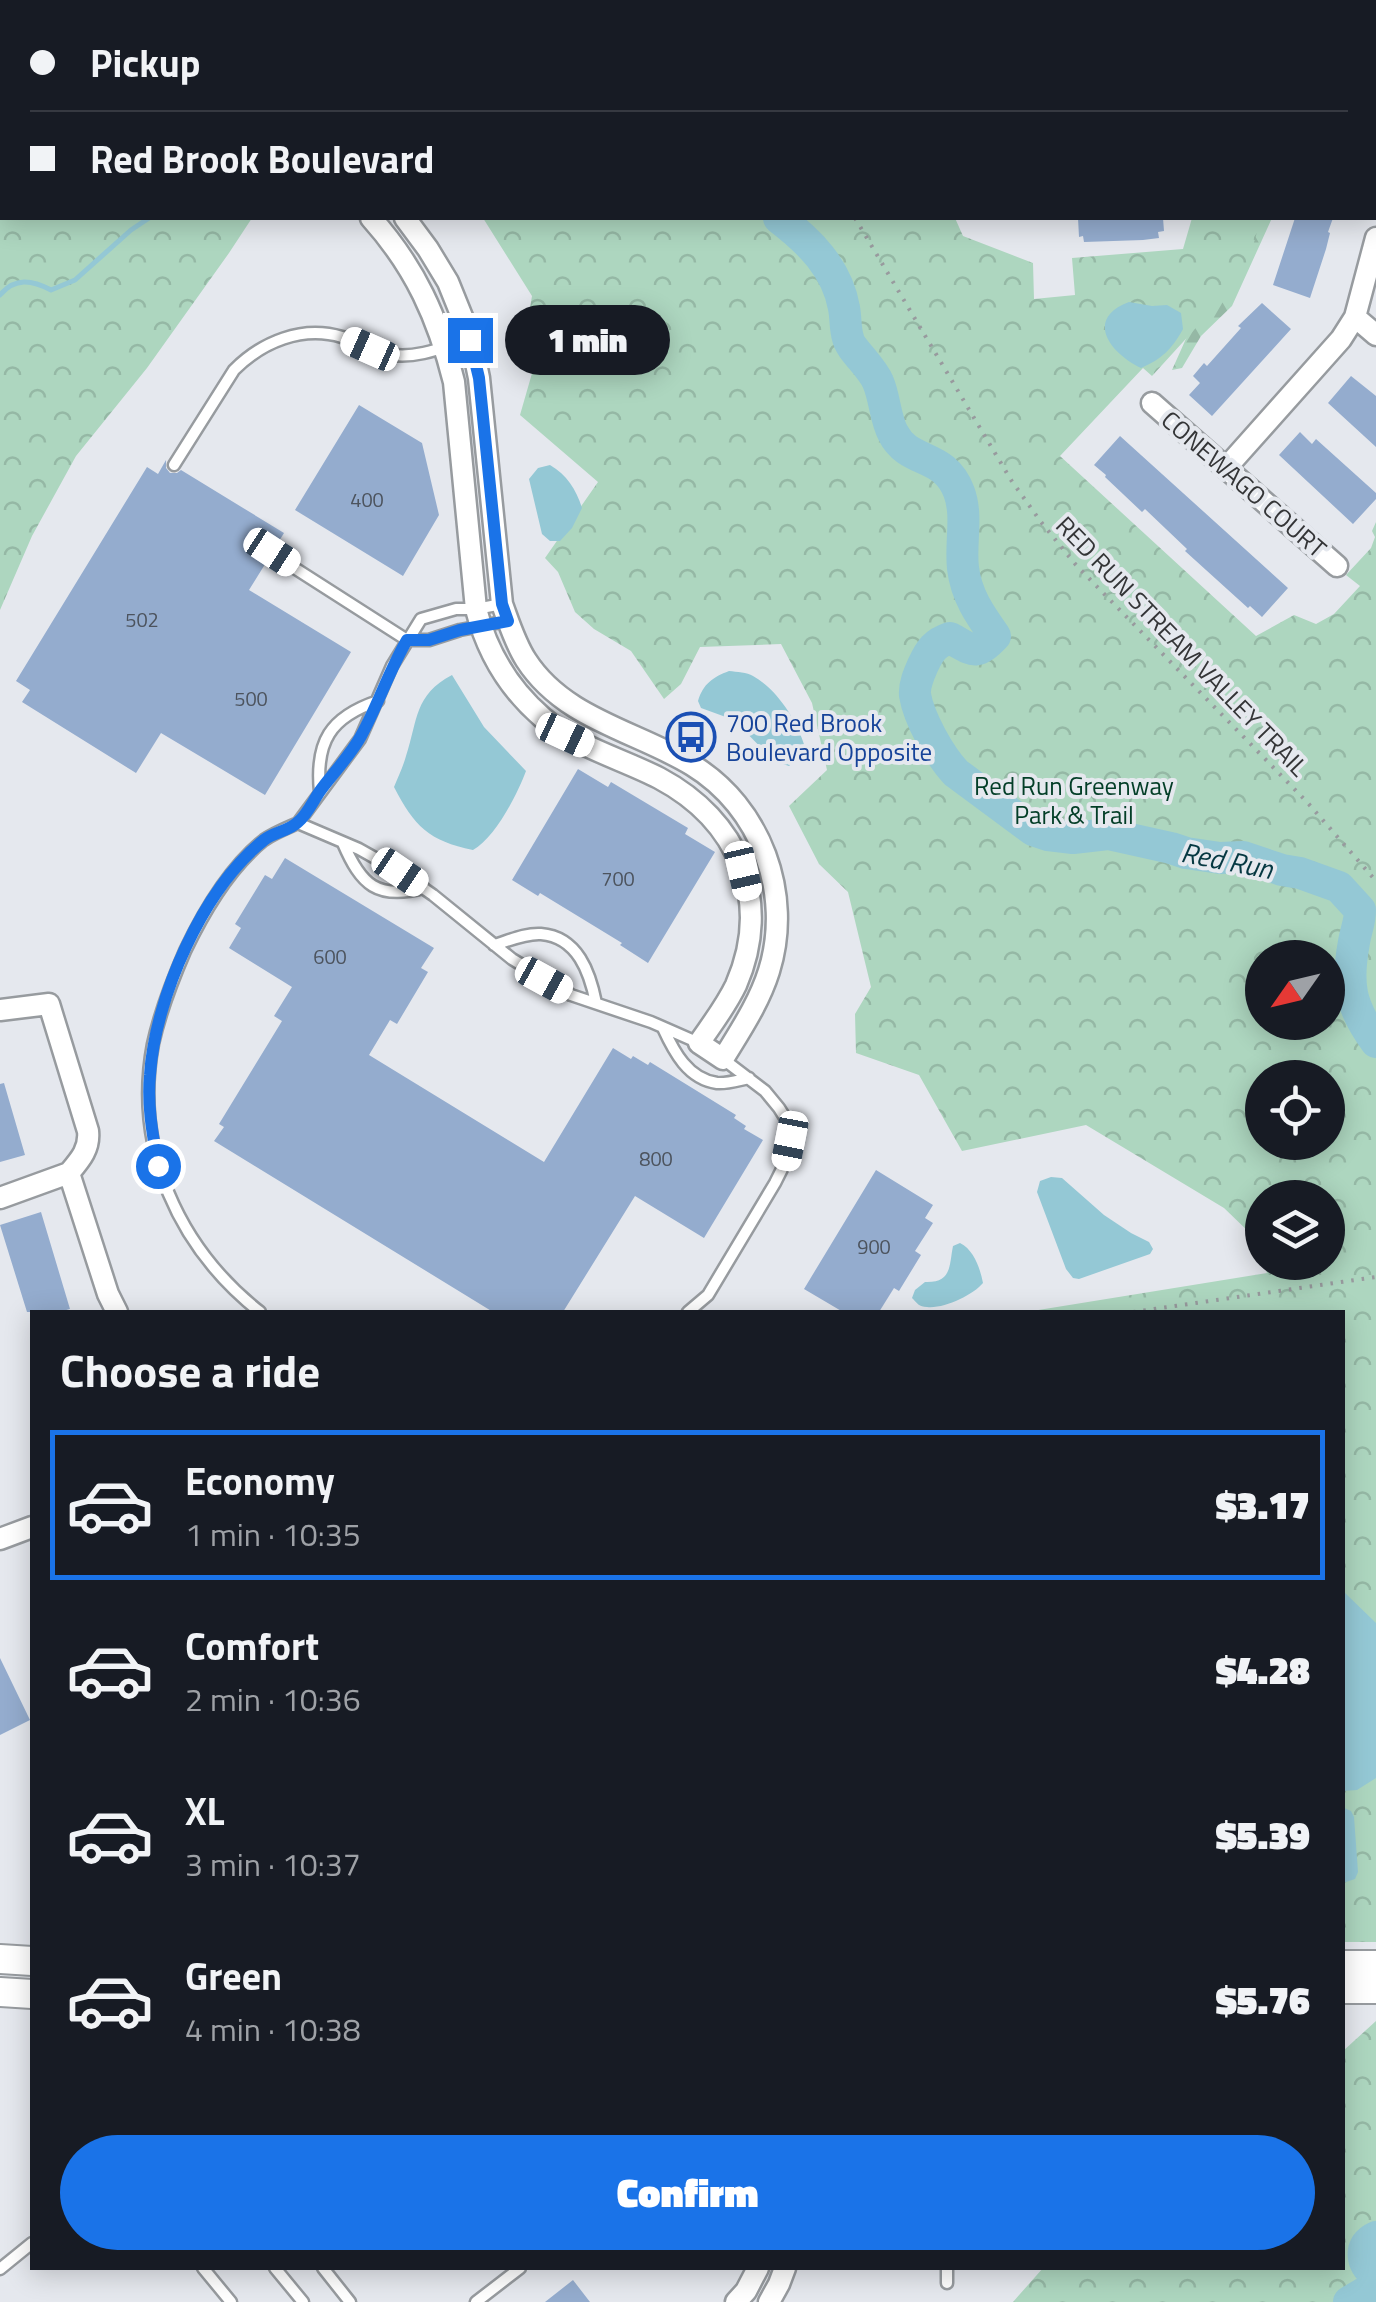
<!DOCTYPE html>
<meta charset="utf-8">
<style>
:root{--surface:#171b24;--page:#242831;--text:#f1f3f6;--muted:#9ea1a6;--line:#363941;--accent:#1a73e8}
body{margin:0;font-family:"Titillium Web",sans-serif;background:var(--page);color:var(--text);height:100vh;display:flex;flex-direction:column;font-size:38px;white-space:nowrap}
*{box-sizing:border-box;margin:0}
p{font-size:32px;color:var(--muted)}
.icon{flex:none;width:55px;height:55px;fill:none;stroke:currentColor;stroke-width:2;stroke-linecap:round;stroke-linejoin:round}
.map{position:relative;flex:1;overflow:hidden}
.drawer{position:absolute;left:30px;top:1310px;width:1315px;height:960px;display:flex;flex-direction:column;background:var(--surface);border-radius:0px;box-shadow:0 5px 25px #0003}
.drawer>*{flex:none}
.top-card{position:absolute;left:0px;top:0px;width:1378px;height:220px;box-shadow:0 5px 25px #0003;display:grid;align-content:center;height:220px;padding:0 30px;background:var(--surface)}
.needle{width:65px;rotate:236deg}
.fabs{position:absolute;left:1245px;top:940px;display:grid;gap:20px}
.fabs a{display:grid;place-items:center;width:100px;height:100px;border-radius:50%;background:var(--surface);box-shadow:0 5px 25px #0003;font-size:50px}
.end{position:absolute;width:45px;height:45px;margin:-22px;border:12px solid #1a73e8;background:#fff;box-shadow:0 0 0 5px #fff}
.from{border-radius:50%}
.bubble{position:absolute;height:70px;border-radius:35px;background:var(--surface);box-shadow:0 5px 25px #0003;font-size:32px;font-weight:800;line-height:70px;text-align:center}
.car{position:absolute;width:30px;height:60px;margin:-30px -15px;border-radius:12px;box-shadow:0 0 8px 2px #0007;background:linear-gradient(#fff 24%,#345 0 40%,#fff 0 76%,#345 0 86%,#fff 0)}
.top-card b{display:flex;align-items:center;gap:35px;height:95px;font-size:38px}
.top-card b+b{border-top:2px solid var(--line)}
.top-card i{width:25px;height:25px;background:var(--text)}
ul{padding:0;list-style:none}
li{display:flex;align-items:center;gap:30px;height:150px;margin:0 20px 15px;padding:0 10px;border:5px solid transparent;border-radius:0px}
li div{flex:1}
li b{display:block;font-size:38px}
li em{font-style:normal;font-weight:800}
li.on{border-color:var(--accent)}
li>.icon{width:90px;height:90px;stroke-width:1.5}
h2{padding:0 30px;font-size:45px;line-height:120px}
.button{display:flex;gap:20px;margin-top:auto;padding:20px 30px}
.button a{flex:1;height:115px;border-radius:60px;background:var(--accent);color:#fff;font-size:40px;font-weight:800;line-height:115px;text-align:center}
.map>svg:first-child{display:block}
</style>
<div class="map">
<svg width="1376" height="2302" viewBox="0 0 1376 2302">
<defs>
<pattern id="forest-firs" width="22" height="20" patternUnits="userSpaceOnUse" patternTransform="scale(2.5)"><rect width="22" height="20" fill="#add6bf"/><path d="M5 1l3.5 6h-7zM16 11l3.5 6h-7z" fill="#95b8a5"/></pattern>
<pattern id="park-crowns" width="20" height="18" patternUnits="userSpaceOnUse" patternTransform="scale(2.5)"><rect width="20" height="18" fill="#add6bf"/><path d="M2 6a3 3 0 1 1 6 0M12 15a3 3 0 1 1 6 0" fill="none" stroke="#95b8a5"/></pattern>
</defs>
<rect width="100%" height="100%" fill="#e5e8ee"/>
<path fill="url(#forest-firs)" d="M1218,218H1272L1232,306L1201,336L1182,368L1172,370L1193,323Z"/>
<path fill="url(#park-crowns)" fill-rule="evenodd" d="M228,0H897V2H235Z
M2,167V218H252L229,253L147,368L76,456L32,536L0,610V170Z
M483,218H955L963,236L1033,263L1034,299L1075,295L1072,258L1183,249L1192,218H1261L1245,274L1152,376L1143,368L1060,456L1256,636L1294,615L1316,624L1334,614L1360,586L1346,575L1371,548L1375,537L1372,531L1376,522V1942H1343L1342,1312H1026L1267,1273L1263,1263L1328,1262V1198H1262V1261L1252,1235L1224,1208L1086,1125L962,1151L919,1075L856,1053L855,1014L871,987L848,892L819,864L789,806L827,770L812,703L781,644L700,647L681,684L664,699L631,651L594,629L575,612L558,572L545,558L598,482L520,415L543,335L530,308L532,296ZM1262,958H1328V1022H1262ZM1262,1078H1328V1142H1262Z
M1376,2021V2302H1013L1043,2268H1342L1343,2051Z"/>
<path fill="#94c8d5" d="M1129,302L1152,306L1167,305L1181,313L1183,329C1172,349 1162,359 1141,368C1110,353 1084,319 1129,302Z
M550,465C567,475 576,489 582,508L572,528L560,541H550L542,534L529,479L538,468Z
M729,671C737,672 747,672 753,676C778,690 797,721 805,747L797,759L789,766L774,761L734,720L701,708L698,701C703,684 713,677 729,671Z
M452,675L484,727L526,771C517,795 495,838 473,850C429,841 414,826 394,787C398,777 403,767 406,756C418,720 414,695 452,675Z
M1051,1177L1062,1178L1104,1215L1131,1233L1149,1242L1153,1249L1150,1254L1079,1279L1073,1278L1066,1269L1037,1192L1040,1181Z
M960,1243C974,1250 980,1268 983,1283C973,1295 944,1309 927,1307C919,1307 917,1303 912,1298L915,1290L925,1282C952,1283 949,1266 953,1246Z
M1342,1590L1376,1623V1778L1357,1790L1343,1791Z
M1342,1807L1351,1811L1354,1817L1358,1872L1355,1879L1343,1883Z"/>
<g fill="none" stroke-linecap="round" stroke-linejoin="round">
<path stroke="#94c8d5" stroke-width="5" d="M387,0L393,2
M371,2L372,0
M0,295C15,277 32,280 51,290L75,280L131,230L149,218"/>
<path stroke="#94c8d5" stroke-width="32" d="M673,0L675,2
M779,218C809,241 837,268 844,308C846,318 845,329 848,338C850,349 872,367 878,382C885,398 885,418 893,433C909,465 944,452 959,492C968,516 960,543 963,568C966,595 980,615 995,636C975,657 973,650 950,638C935,643 930,650 923,665C919,674 914,685 915,695C919,719 940,756 956,773L1033,830L1048,835L1073,838L1108,834L1171,848L1186,853L1220,858L1243,857L1282,870L1300,873L1339,887L1360,910C1360,922 1356,930 1354,942C1346,985 1350,1006 1376,1042
M1376,2237C1358,2245 1361,2264 1376,2275
M1349,2302L1376,2286"/>
</g>
<path fill="#94acce" d="M1078,218H1163L1164,231L1158,232L1159,238L1143,240L1084,242L1083,236L1079,237Z
M1295,218H1333L1328,232L1330,233L1326,249L1310,298L1273,285Z
M1262,303L1291,329L1212,416L1189,395L1200,383L1193,376L1204,363L1207,366L1241,328L1238,326Z
M1351,376L1376,396V447L1328,403Z
M359,405L422,443L439,515L403,576L295,510Z
M1300,432L1312,444L1316,439L1376,493V499L1353,524L1279,455Z
M1120,436L1288,588L1262,617L1250,606L1248,608L1185,551L1187,549L1145,509L1142,512L1105,477L1106,475L1094,465Z
M166,460V468L170,473H177L181,470L284,533L276,546L268,545L263,549V556L267,561L249,590L351,652L265,795L161,733L136,773L22,702L30,690L16,681L147,467L158,474Z
M578,769L608,787L611,782L688,828L685,834L715,852L648,963L620,945L622,943L540,893L538,896L512,880Z
M285,858L434,948L421,968L428,972L397,1024L390,1020L369,1055L544,1162L613,1048L631,1059L633,1056L648,1065L650,1062L736,1115L734,1118L746,1126L744,1129L763,1140L704,1238L635,1196L563,1312H493L214,1141L224,1127L219,1124L282,1021L274,1016L292,987L229,948L241,928L235,924L265,875L272,879Z
M4,1083L25,1155L0,1162V1084Z
M876,1170L933,1205L925,1218L933,1223L915,1251L921,1255L899,1291L894,1288L879,1312H843L804,1289Z
M41,1212L70,1309L59,1312H27L0,1225Z
M0,1658L30,1720L0,1735Z
M573,2280L590,2302H545Z"/>
<g fill="none" stroke-linecap="round" stroke-linejoin="round">
<g stroke="#979b9f" stroke-width="15">
<path id="service" d="M174,465L234,370C262,342 302,325 342,337C360,342 375,352 394,355C420,358 446,346 471,339
M271,553L407,640H429L460,630L507,621
M502,604L476,609H456L421,619L392,666L360,739L298,823L359,849L400,872L433,895L512,959L571,995L651,1022L699,1043
M320,792C315,742 330,717 378,701
M343,843C361,885 377,900 424,888
M494,945C508,941 525,933 541,934C578,937 590,973 596,1003
M663,1028C674,1052 688,1079 717,1083C727,1084 739,1080 749,1078
M260,1312C179,1248 133,1149 153,1044C160,1012 172,981 185,951C204,911 229,868 264,840C274,833 287,828 298,823
M688,1312L708,1295L775,1183L786,1161L789,1141V1124L779,1108L765,1091L723,1059
M203,2268L231,2302
M275,2268L303,2302
M323,2268L350,2302
M0,2269L32,2243
M947,2283V2268
M476,2302L520,2268"/>
</g>
<g stroke="#979b9f" stroke-width="25">
<path id="minor" d="M995,2L996,0
M1228,2L1229,0
M0,26H2
M0,53H2
M1375,156H1376
M371,218C415,267 438,318 454,382L476,609C487,652 509,689 543,718C576,747 620,758 659,778C738,820 773,900 736,985C726,1006 712,1024 699,1043L723,1059C740,1031 759,1003 769,971C793,894 761,807 692,765C636,731 564,719 526,660C515,643 509,623 502,604L479,378L471,339L448,282L428,249L405,218
M1355,317L1376,335
M1152,403L1337,566
M1226,468L1341,339L1355,317L1376,238
M0,1010L49,1004L88,1131C90,1149 80,1160 69,1173L108,1294L117,1312
M0,1198L69,1173
M0,1539L32,1527
M736,2302L746,2291L758,2268
M769,2302L779,2284L785,2268"/>
</g>
<g stroke="#979b9f" stroke-width="32">
<path id="secondary" d="M0,1959L32,1961
M1342,1965H1376
M1342,1989H1376
M0,1992L32,1994"/>
</g>
<path stroke="#989a9e" stroke-width="4" stroke-dasharray="2.5 8" stroke-linecap="butt" d="M755,0L756,2
M855,218L1011,480L1041,522L1076,565L1307,802L1376,881
M1133,1312L1376,1277"/>
<use href="#service" stroke="#fff" stroke-width="10"/>
<use href="#minor" stroke="#fff" stroke-width="20"/>
<use href="#secondary" stroke="#fff" stroke-width="28"/>
</g>
<g fill="none" stroke-linecap="round" stroke-linejoin="round">
<path stroke="#1a73e8" stroke-width="12" d="M158,1166C153,1136 147,1106 150,1075C155,997 203,889 264,840C274,832 289,831 298,822C307,815 313,801 320,791C333,773 350,756 361,736C378,705 389,671 407,640H429L460,630L508,621L502,604L479,378L470,340"/>
</g>
<defs>
<g id="bus-ring" transform="scale(2.5)"><circle r="9.5" fill="#e5e8ee" stroke="#1a4fb4" stroke-width="1.5"/><path d="M-5-6H5V4H4V6H2V4H-2V6H-4V4H-5ZM-3.5-4V0h7V-4ZM-3.5 1.2v1.5H-2V1.2ZM2 1.2v1.5H3.5V1.2Z" fill="#1a4fb4"/></g>
</defs>
<g fill-rule="evenodd">
<use href="#bus-ring" x="691" y="737"/>
</g>
<g text-anchor="middle" dominant-baseline="central" stroke-width="8" stroke-linejoin="round" paint-order="stroke">
<g font-size="20" fill="#4c535d">
<text x="367" y="499">400</text>
<text x="142" y="619">502</text>
<text x="251" y="698">500</text>
<text x="618" y="878">700</text>
<text x="330" y="956">600</text>
<text x="656" y="1158">800</text>
<text x="874" y="1246">900</text>
</g>
<g font-size="25" fill="#343537" stroke="#e5e8ee">
<text transform="translate(1244 484) rotate(41)">CONEWAGO COURT</text>
<text transform="translate(1182 646) rotate(46)">RED RUN STREAM VALLEY TRAIL</text>
</g>
<g font-size="25" fill="#164399" stroke="#e5e8ee" text-anchor="start">
<text x="726" y="723">700 Red Brook<tspan x="726" dy="29">Boulevard Opposite</tspan></text>
</g>
<g font-size="25" fill="#033e27" stroke="#e5e8ee">
<text x="1074" y="786">Red Run Greenway<tspan x="1074" dy="29">Park &amp; Trail</tspan></text>
</g>
<g font-size="28" font-style="italic" fill="#063842" stroke="#e5e8ee">
<text transform="translate(1227 860) rotate(11)">Red Run</text>
</g>
</g>
</svg>
<div class="fabs">
<a><svg class="needle" viewBox="-14 -14 28 28"><path d="M0-13l5 13h-10z" fill="#e53935"/><path d="M0 13l5-13h-10z" fill="#9ea1a6"/></svg></a>
<a><svg class="icon" aria-label="locate" viewBox="0 0 24 24"><circle cx="12" cy="12" r="6"/><path d="M12 2v4M12 18v4M2 12h4M18 12h4"/></svg></a>
<a><svg class="icon" aria-label="layers" viewBox="0 0 24 24"><path d="M12 4l9 5-9 5-9-5zM3 14l9 5 9-5"/></svg></a>
</div>
<i class="end from" style="left:158px;top:1166px"></i>
<i class="end" style="left:470px;top:340px"></i>
<div class="bubble" style="left:505px;top:305px;width:165px">1 min</div>
<i class="car" style="left:370px;top:349px;rotate:294deg"></i>
<i class="car" style="left:272px;top:552px;rotate:123deg"></i>
<i class="car" style="left:565px;top:735px;rotate:115deg"></i>
<i class="car" style="left:743px;top:871px;rotate:167deg"></i>
<i class="car" style="left:400px;top:872px;rotate:124deg"></i>
<i class="car" style="left:544px;top:980px;rotate:119deg"></i>
<i class="car" style="left:790px;top:1141px;rotate:191deg"></i>
<div class="top-card">
<b><i class="from"></i>Pickup</b>
<b><i></i>Red Brook Boulevard</b>
</div>
<section class="drawer">
<h2>Choose a ride</h2>
<ul>
<li class="on"><svg class="icon" aria-label="car" viewBox="0 0 24 24"><path d="M5 17H2v-5l4-1 3-4h7l3 4 3 1v5h-3M9 17h6M6 11h13"/><circle cx="7" cy="17" r="2"/><circle cx="17" cy="17" r="2"/></svg><div><b>Economy</b><p>1 min · 10:35</p></div><em>$3.17</em></li>
<li><svg class="icon" aria-label="car" viewBox="0 0 24 24"><path d="M5 17H2v-5l4-1 3-4h7l3 4 3 1v5h-3M9 17h6M6 11h13"/><circle cx="7" cy="17" r="2"/><circle cx="17" cy="17" r="2"/></svg><div><b>Comfort</b><p>2 min · 10:36</p></div><em>$4.28</em></li>
<li><svg class="icon" aria-label="car" viewBox="0 0 24 24"><path d="M5 17H2v-5l4-1 3-4h7l3 4 3 1v5h-3M9 17h6M6 11h13"/><circle cx="7" cy="17" r="2"/><circle cx="17" cy="17" r="2"/></svg><div><b>XL</b><p>3 min · 10:37</p></div><em>$5.39</em></li>
<li><svg class="icon" aria-label="car" viewBox="0 0 24 24"><path d="M5 17H2v-5l4-1 3-4h7l3 4 3 1v5h-3M9 17h6M6 11h13"/><circle cx="7" cy="17" r="2"/><circle cx="17" cy="17" r="2"/></svg><div><b>Green</b><p>4 min · 10:38</p></div><em>$5.76</em></li>
</ul>
<div class="button"><a>Confirm</a></div>
</section>
</div>
